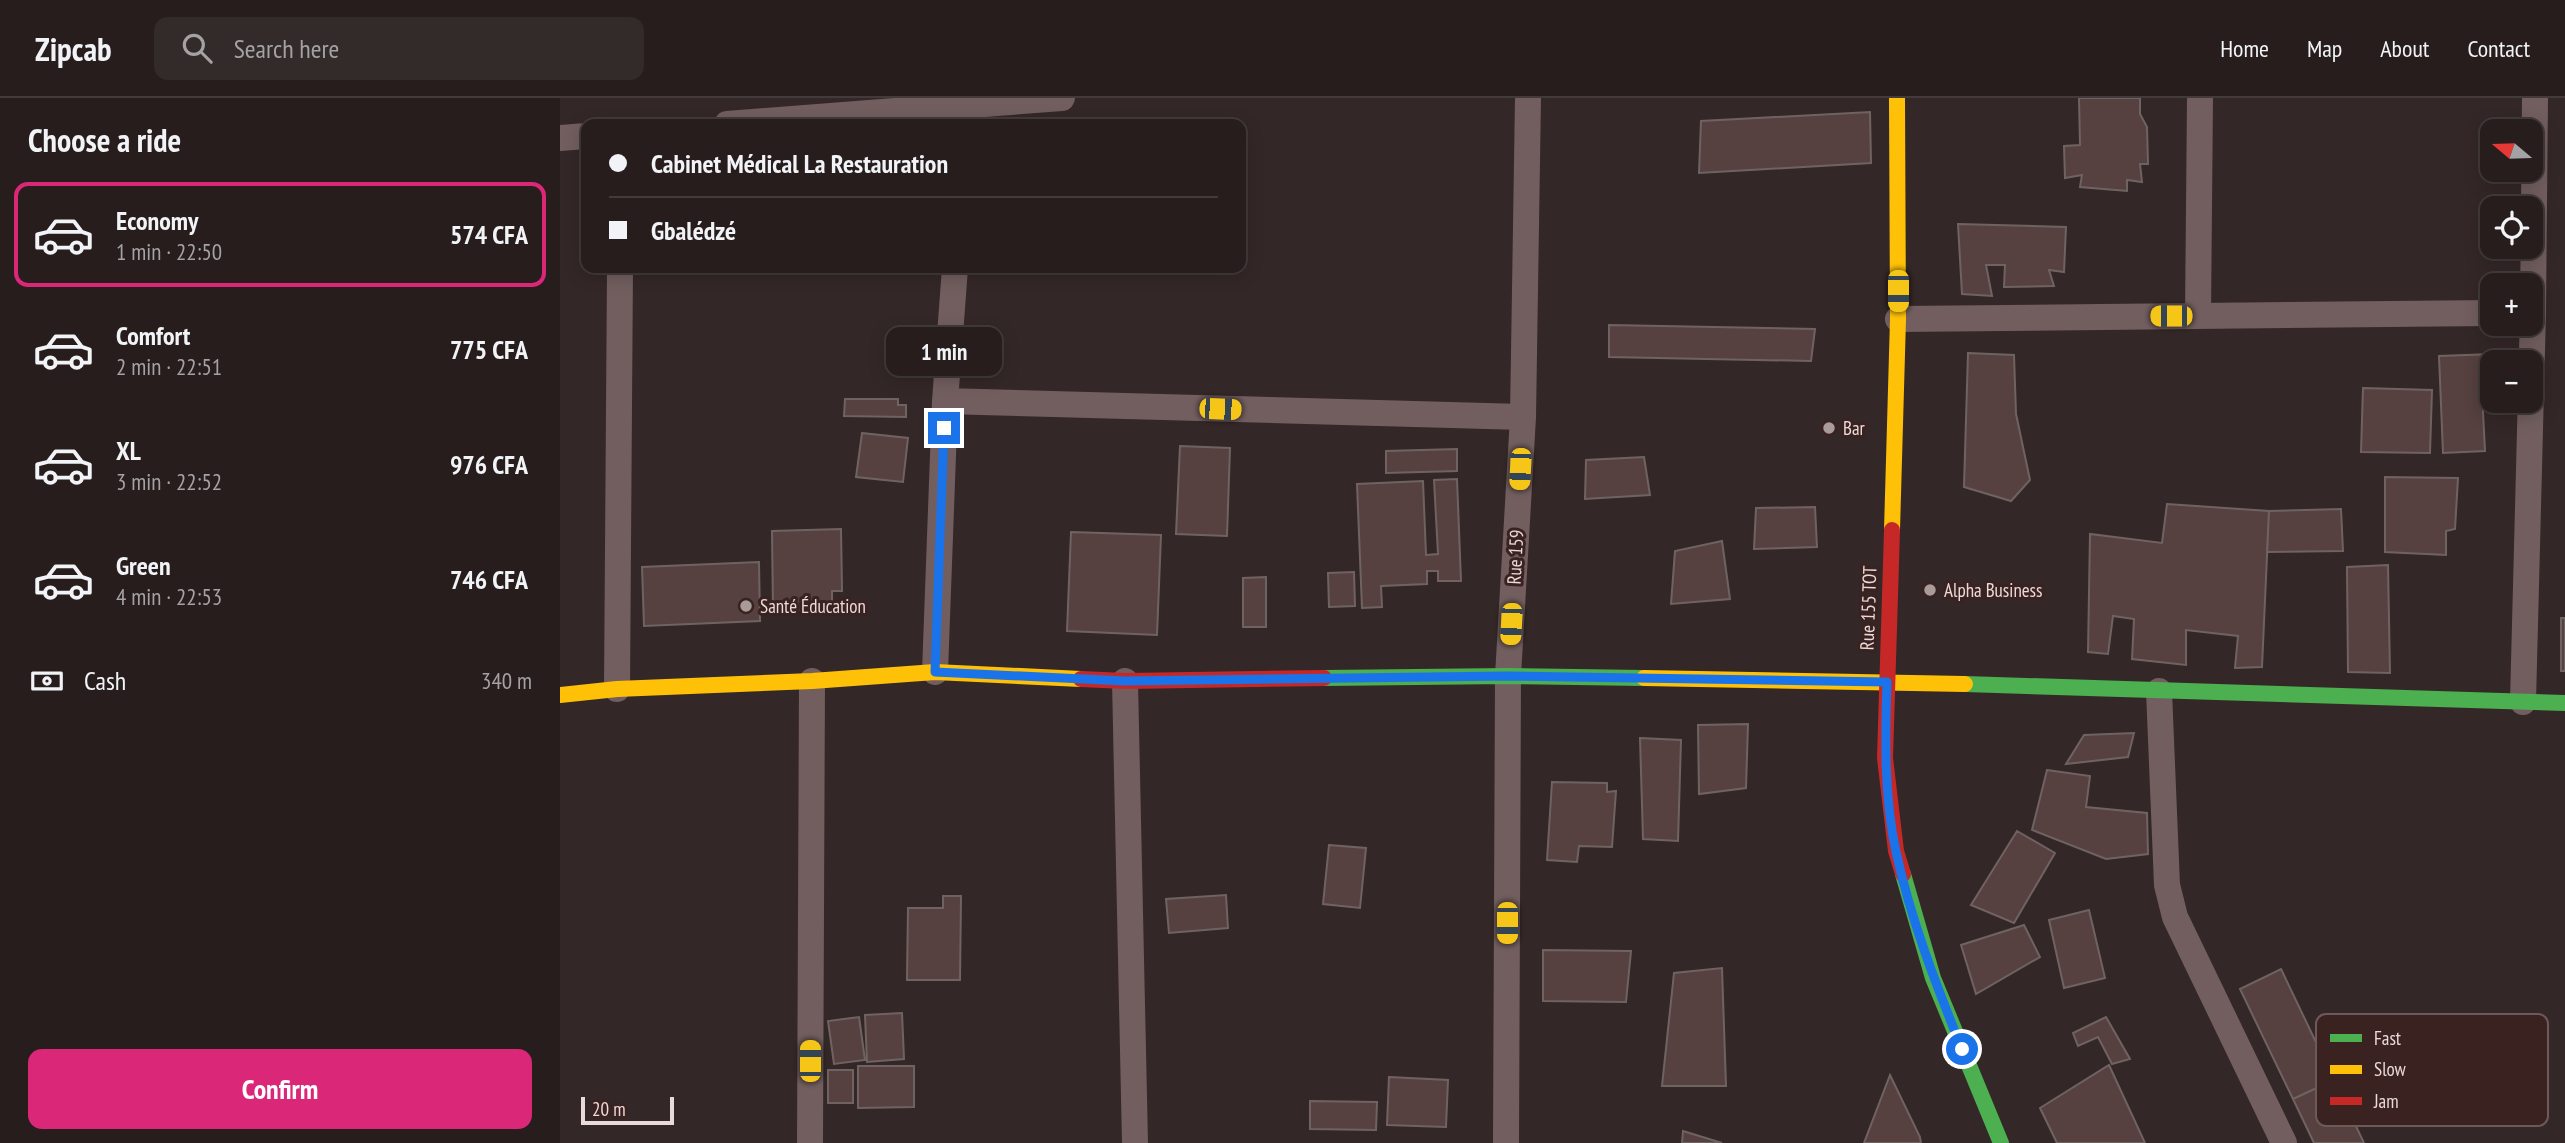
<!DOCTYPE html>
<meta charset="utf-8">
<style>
:root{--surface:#271d1d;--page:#332a2a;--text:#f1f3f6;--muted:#a4a2a4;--line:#433b3b;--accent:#db2777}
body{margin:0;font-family:"PT Sans Narrow",sans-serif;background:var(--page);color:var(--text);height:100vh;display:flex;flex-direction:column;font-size:26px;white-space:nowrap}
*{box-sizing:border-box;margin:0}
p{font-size:23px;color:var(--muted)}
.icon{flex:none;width:38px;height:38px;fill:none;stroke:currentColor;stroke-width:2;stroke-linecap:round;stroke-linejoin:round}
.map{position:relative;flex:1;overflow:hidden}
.sheet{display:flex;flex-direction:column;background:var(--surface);width:560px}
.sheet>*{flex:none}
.top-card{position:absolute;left:21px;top:21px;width:665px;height:154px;border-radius:14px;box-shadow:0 4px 18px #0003,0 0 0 2px var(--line);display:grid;align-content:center;height:154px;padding:0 28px;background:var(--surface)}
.needle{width:46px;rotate:289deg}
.tools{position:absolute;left:1920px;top:21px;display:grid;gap:14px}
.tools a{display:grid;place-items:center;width:63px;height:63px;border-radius:14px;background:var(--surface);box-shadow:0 4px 18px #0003,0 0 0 2px var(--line);font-size:35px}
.scale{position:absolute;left:21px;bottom:18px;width:93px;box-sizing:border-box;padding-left:7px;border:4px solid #eadad9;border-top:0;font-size:19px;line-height:24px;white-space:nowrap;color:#eadad9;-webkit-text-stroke:5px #3a2221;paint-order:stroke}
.end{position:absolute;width:32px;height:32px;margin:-16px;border:9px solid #1a73e8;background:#fff;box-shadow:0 0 0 4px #fff}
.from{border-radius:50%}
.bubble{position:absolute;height:49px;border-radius:14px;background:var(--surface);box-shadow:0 4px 18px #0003,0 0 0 2px var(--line);font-size:23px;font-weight:700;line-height:49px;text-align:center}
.car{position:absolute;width:21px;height:42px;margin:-21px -10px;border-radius:9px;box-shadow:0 0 5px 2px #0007;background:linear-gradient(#f5c518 24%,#345 0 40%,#f5c518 0 76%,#345 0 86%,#f5c518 0)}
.top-card b{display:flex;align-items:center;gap:24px;height:66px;font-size:26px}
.top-card b+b{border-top:2px solid var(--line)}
.top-card i{width:18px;height:18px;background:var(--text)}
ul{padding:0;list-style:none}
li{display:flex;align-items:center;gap:21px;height:105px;margin:0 14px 10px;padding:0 14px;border:4px solid transparent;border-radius:14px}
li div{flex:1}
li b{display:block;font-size:26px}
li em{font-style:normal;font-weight:700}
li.on{border-color:var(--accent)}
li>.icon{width:63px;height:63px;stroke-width:1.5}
h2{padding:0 28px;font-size:32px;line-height:84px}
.pay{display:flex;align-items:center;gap:18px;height:77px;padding:0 28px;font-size:26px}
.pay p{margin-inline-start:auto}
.cta{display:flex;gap:14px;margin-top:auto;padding:14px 28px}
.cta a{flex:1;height:80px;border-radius:14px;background:var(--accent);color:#fff;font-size:28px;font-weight:700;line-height:80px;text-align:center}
header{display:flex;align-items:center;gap:42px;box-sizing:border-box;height:98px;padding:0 35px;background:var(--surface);border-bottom:2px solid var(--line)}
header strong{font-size:33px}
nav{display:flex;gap:38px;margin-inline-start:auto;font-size:24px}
.search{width:490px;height:63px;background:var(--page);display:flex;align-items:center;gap:18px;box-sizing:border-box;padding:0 24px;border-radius:14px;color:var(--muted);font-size:26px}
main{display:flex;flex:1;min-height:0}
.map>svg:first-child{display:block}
</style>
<header>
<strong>Zipcab</strong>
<div class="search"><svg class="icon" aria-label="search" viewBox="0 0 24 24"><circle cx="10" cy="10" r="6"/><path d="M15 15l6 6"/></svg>Search here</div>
<nav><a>Home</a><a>Map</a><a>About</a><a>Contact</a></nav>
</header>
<main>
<section class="sheet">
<h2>Choose a ride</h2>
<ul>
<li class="on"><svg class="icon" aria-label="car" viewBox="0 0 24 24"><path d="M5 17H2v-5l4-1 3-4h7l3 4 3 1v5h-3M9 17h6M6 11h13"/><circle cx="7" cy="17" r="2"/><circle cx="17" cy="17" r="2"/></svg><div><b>Economy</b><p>1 min · 22:50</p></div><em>574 CFA</em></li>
<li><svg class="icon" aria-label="car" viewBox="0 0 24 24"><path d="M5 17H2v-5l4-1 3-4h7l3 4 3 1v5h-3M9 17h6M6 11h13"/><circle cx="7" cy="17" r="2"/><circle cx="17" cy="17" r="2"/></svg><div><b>Comfort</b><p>2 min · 22:51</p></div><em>775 CFA</em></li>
<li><svg class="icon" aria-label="car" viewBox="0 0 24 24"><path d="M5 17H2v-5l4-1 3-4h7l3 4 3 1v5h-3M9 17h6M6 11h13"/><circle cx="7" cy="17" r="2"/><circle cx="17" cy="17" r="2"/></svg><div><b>XL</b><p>3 min · 22:52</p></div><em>976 CFA</em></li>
<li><svg class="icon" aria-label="car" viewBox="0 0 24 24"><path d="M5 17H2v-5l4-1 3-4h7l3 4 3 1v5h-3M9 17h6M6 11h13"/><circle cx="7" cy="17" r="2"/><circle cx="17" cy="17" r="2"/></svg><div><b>Green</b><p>4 min · 22:53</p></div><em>746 CFA</em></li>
</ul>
<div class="pay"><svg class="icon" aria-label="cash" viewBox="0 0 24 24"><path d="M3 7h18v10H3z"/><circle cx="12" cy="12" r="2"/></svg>Cash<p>340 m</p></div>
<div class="cta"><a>Confirm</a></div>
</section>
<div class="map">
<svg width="2005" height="1045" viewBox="0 0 2005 1045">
<rect width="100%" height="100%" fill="#342727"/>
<path fill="#564040" stroke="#6f6362" stroke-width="2" d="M1519,0H1580V16L1587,29L1588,66H1580L1582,84L1567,82V93L1520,89L1522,77L1505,80L1504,48L1520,47Z
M1310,14L1311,65L1139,75L1141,23Z
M1398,126L1506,129L1504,174L1489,172L1494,188L1444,189L1445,167H1426L1432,198L1402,196Z
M1049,227L1255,231L1251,263L1049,259Z
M1408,255L1454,257L1456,316L1470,382L1451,403L1404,389Z
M1933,256L1932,293L1922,294L1925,353L1883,355L1879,258Z
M1803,290L1872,292L1870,355L1801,354Z
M285,301H338V307H346V319L284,318Z
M302,335L348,340L343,384L296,379Z
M620,348L670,350L667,438L616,436Z
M897,351V373L826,375V353Z
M1084,359L1090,397L1025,401L1026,362Z
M1825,379L1898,380L1895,431L1886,433V457L1825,454Z
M897,381L901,483H878V473H867V486L821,488L822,509L802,510L797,386L863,383L866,457L878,456L874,382Z
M1607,406L1709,413L1702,569L1675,570L1678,538L1626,532V567L1572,561L1574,521L1553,518L1548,556L1528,554L1530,436L1602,445Z
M1255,409L1257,449L1194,451L1196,410Z
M1781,411L1783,453L1707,454L1709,413Z
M281,431L282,493H272V511L213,512L212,433Z
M511,434L601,437L597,537L507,533Z
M1162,443L1170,501L1111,506L1115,453Z
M199,464L200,523L84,528L82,469Z
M1828,467L1830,575L1788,574L1787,469Z
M794,474L795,508L769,509L768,475Z
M706,479V529H683V480Z
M2001,520H2005V573H2001Z
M1188,626L1186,690L1139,696L1138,627Z
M1574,635L1568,659L1506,666L1524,637Z
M1080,640L1121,642L1118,743L1083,741Z
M1487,672L1530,678L1526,709L1587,715L1588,756L1546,761L1472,732Z
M992,684L1047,685V694L1056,693L1052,749L1019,748L1017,764L987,762Z
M1457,733L1495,755L1454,825L1411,807Z
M769,747L806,750L800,810L763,806Z
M666,797L668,830L609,835L606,801Z
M383,798H401L400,882H347L348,810H383Z
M1529,812L1545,880L1504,890L1489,822Z
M1464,827L1480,859L1416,896L1401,847Z
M983,852L1071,853L1066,904L983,903Z
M1162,870L1166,988H1102L1114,875Z
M1721,871L1774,982L1733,1001L1680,891Z
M342,915L344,961L307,964L305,917Z
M299,919L305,962L274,966L268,923Z
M1546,919L1570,961L1552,966L1538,939L1518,948L1513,935Z
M1549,967L1585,1045H1497L1480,1010Z
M298,968H354V1009L298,1010Z
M268,972H293V1005H268Z
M1330,977L1360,1039L1361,1045H1304Z
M829,979L888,982L886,1029L827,1027Z
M1774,982L1804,1045H1754L1733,1001Z
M750,1003L817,1004L816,1032L750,1031Z
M1123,1033L1162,1045H1122Z"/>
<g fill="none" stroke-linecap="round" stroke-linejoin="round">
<path stroke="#725e5e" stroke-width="26" d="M167,26L502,0
M0,40L26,38
M1638,218L1640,0
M1338,221L1932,215
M385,303L963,319
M375,574L385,303L395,170
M565,583L575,1045
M57,591L60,170
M1599,593L1607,787L1615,819L1724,1045
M1963,604L1973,215L1975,0
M250,1045L252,583
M946,1045L948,578L963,319L968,0"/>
<path stroke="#4caf50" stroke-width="16" d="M764,580L948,578L1084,580
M1405,586L2005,605
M1343,776L1373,880L1441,1045"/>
<path stroke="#ffc107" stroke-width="16" d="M1332,432L1338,221L1337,0
M1084,580L1405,586
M0,597L57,591L252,583L375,574L521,581"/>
<path stroke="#c62828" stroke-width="16" d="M1332,432L1325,660L1336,753L1343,776
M521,581L565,583L764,580"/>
</g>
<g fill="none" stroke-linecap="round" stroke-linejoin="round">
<path stroke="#1a73e8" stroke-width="9" d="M384,330L375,574L565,583L948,578L1327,584C1325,641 1324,699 1336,754C1351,822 1376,887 1402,951"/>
</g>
<g fill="#aa9b9b" stroke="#3a2221" stroke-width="2.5">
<circle cx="1269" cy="330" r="7"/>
<circle cx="1370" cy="492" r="7"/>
<circle cx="186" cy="508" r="7"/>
</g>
<g text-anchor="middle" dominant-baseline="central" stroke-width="6" stroke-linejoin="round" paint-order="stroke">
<g font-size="19" fill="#eadad9" stroke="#3a2221" text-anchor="start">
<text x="1283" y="330">Bar</text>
<text x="1384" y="492">Alpha Business</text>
<text x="200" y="508">Santé Éducation</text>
</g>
<g font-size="19" fill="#eadad9" stroke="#3a2221">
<text transform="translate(955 459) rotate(-87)">Rue 159</text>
<text transform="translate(1308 510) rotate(-88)">Rue 155 TOT</text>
</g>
</g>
<rect x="1756" y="916" width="232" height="112" rx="10" fill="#3a2221" stroke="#6f5958" stroke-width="2"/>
<rect x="1770" y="936" width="32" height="8" fill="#4caf50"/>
<rect x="1770" y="967" width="32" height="9" fill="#ffc107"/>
<rect x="1770" y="999" width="32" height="8" fill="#c62828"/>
<g font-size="19" fill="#eadad9">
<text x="1814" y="947">Fast</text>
<text x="1814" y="978">Slow</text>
<text x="1814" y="1010">Jam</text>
</g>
</svg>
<div class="tools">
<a><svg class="needle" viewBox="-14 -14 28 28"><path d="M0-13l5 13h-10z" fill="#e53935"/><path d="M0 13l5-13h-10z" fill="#a4a2a4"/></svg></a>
<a><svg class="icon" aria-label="locate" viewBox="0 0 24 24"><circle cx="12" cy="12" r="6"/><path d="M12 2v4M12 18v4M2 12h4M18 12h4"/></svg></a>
<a>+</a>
<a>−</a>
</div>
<div class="scale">20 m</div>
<i class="end from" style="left:1402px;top:951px"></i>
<i class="end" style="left:384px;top:330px"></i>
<div class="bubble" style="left:326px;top:229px;width:116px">1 min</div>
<i class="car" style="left:1338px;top:193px;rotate:180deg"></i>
<i class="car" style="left:1611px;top:218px;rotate:270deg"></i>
<i class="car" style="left:660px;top:311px;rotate:92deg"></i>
<i class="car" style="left:960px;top:371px;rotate:183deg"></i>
<i class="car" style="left:951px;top:526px;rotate:183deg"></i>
<i class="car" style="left:947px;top:825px;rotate:180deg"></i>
<i class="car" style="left:250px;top:963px;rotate:0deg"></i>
<div class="top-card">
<b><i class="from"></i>Cabinet Médical La Restauration</b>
<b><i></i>Gbalédzé</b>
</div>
</div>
</main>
